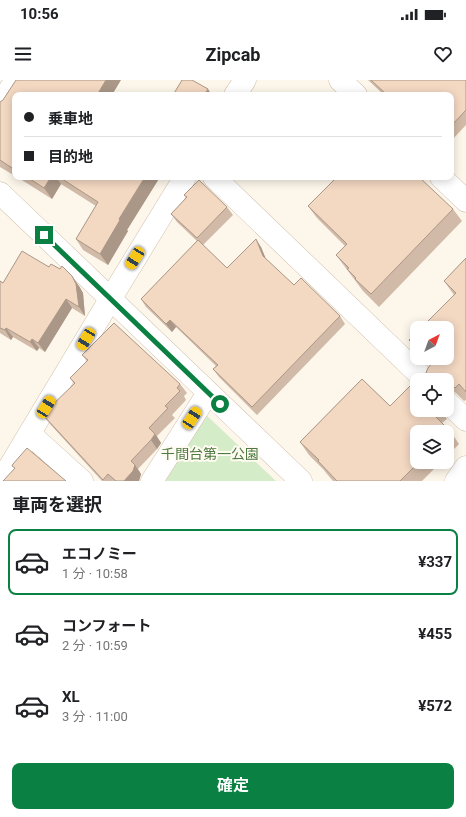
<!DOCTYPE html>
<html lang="ja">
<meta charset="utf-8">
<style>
:root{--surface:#fff;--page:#f6f6f6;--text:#202124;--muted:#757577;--line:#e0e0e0;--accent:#0b8043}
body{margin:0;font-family:Roboto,"Noto Sans JP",sans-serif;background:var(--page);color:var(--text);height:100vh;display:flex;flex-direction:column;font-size:15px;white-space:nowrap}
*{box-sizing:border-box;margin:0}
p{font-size:13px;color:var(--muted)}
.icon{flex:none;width:22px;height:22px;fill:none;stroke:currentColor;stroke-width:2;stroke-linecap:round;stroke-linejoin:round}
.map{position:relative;height:401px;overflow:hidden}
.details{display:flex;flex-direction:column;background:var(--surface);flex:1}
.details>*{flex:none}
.guide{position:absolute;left:12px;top:12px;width:442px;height:88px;border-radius:8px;box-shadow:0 2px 10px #0003;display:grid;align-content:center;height:88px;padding:0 12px;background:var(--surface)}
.needle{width:26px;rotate:41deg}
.buttons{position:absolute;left:410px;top:241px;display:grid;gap:8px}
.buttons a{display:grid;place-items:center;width:44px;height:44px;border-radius:8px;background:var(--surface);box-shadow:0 2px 10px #0003;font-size:20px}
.end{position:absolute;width:18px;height:18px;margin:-9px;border:5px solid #0b8043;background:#fff;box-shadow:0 0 0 2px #fff}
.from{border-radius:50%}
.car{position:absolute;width:12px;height:24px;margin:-12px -6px;border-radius:5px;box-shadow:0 0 3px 1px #0007;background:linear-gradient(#f5c518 24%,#345 0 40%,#f5c518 0 76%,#345 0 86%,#f5c518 0)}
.guide b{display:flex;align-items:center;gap:14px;height:38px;font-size:15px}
.guide b+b{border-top:1px solid var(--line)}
.guide i{width:10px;height:10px;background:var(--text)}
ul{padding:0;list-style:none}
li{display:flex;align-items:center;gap:12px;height:66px;margin:0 8px 6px;padding:0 4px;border:2px solid transparent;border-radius:8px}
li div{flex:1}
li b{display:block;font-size:15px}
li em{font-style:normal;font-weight:700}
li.current{border-color:var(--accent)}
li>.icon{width:36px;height:36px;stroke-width:1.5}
h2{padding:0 12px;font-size:18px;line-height:48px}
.primary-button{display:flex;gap:8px;margin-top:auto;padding:8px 12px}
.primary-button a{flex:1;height:46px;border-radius:8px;background:var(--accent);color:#fff;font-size:16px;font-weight:700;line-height:46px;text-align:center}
.status{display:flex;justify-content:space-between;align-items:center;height:28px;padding:0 20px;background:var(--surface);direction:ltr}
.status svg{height:11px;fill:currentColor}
header{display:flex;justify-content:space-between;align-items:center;height:52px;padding:0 12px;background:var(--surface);font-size:18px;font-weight:700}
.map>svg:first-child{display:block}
</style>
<div class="status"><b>10:56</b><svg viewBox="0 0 49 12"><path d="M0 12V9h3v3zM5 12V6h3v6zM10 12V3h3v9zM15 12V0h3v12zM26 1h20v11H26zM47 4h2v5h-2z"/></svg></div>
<header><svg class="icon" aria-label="menu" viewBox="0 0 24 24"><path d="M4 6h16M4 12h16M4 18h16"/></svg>Zipcab<svg class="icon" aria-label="heart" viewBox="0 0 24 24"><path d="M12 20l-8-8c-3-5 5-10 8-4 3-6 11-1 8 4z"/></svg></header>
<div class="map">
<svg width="466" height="401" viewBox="0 0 466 401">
<rect width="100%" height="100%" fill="#fdf7eb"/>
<path fill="#d5ecc8" d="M204,333L276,401H163Z"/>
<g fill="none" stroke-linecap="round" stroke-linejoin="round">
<g stroke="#d1c0af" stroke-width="23">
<path id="minor" d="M340,0L356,15
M0,24L16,0
M214,97L425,300
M441,97L466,121
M447,322L466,340
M30,354L82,401
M1,401L111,218
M152,401L208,313"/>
</g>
<g stroke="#d1c0af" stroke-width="23">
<path id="tertiary" d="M235,15L245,0
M0,113L301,401
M111,218L185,97
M456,401L466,387"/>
</g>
<use href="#minor" stroke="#fff" stroke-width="22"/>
<use href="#tertiary" stroke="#fff" stroke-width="22"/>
</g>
<path fill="#d1baa7" d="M368,0H466V45L451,61V15H384Z
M15,15V96L0,87V22Z
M17,97H160L127,150L128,151L108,185L83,170L76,159L96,126L61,104L52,119Z
M184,115L227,127L233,135L203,165L227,188L261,167L266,180L294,205L340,236L345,244L257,335L219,297L213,289L216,286L176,247L172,252L146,227L141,219L197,161L177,142L171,134L186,118Z
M308,126L453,129L462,141L379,227L363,211L336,175L345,166L317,138Z
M466,178V320L464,321L456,313L450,310H447V300H417V330H440L447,339L442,343L450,351L459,364L447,376V352H417V382H441L422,401H333L327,394L323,389L309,375L300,362L362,299L390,326L417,299L425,295L428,288L430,285L423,278H447V248H421L454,215L444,201Z
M0,201L3,203L79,206L83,213L85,236L72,228L45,272L39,268L37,271L13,257L11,260L0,253Z
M417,252V271L409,260Z
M82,275L180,304L187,313L184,316L186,320L172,335L175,338L157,356L161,363L157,369L138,389L141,394L139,401H102L50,344L43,335L74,304L70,298L87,281Z"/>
<path fill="#aa9788" d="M106,0H121L112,15H97Z
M208,9L211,14L210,15H204Z
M51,97H56L61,104L52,119L44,108Z
M145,97H160L127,150L128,151L108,185L100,174L119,139Z
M256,159L261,167L268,184L263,176Z
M72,196L79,206L83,213L85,236L79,227Z
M66,219L72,228L45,272L38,263Z
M170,240L176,247L172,252L166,244Z
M6,248L13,257L11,260L5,250Z
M32,259L39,268L37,271L30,262Z
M155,354L161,363L157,369L151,360Z
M135,385L141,394L139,401H124Z"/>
<path fill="#f3d8c2" stroke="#aa9788" d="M16,0H106L97,15H15V90L0,80V22L3,20Z
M182,0H192L208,9L204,15H173Z
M371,0H466V30L451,46V15H387Z
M27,97H51L44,108Z
M59,97H145L119,139L120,140L100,174L76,159L98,122Z
M337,97H419L453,129L371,214L355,199L356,198L347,189L349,188L336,175L347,164L308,126Z
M199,100L227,127L197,158L171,134L187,117L184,115Z
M256,159L263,176L294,205L301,198L340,236L252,327L213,289L218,285L170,240L166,244L141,219L198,160L227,188Z
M22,171L49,187L51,184L60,189L62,186L72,196L76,204L79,227L66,219L38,263L32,259L30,262L6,248L5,250L0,248V201L3,203Z
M466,178V312L459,304L455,308L447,300L441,297H434L429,300H417V330H433L431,332L450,351L447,353V352H417V382H419L400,401H337L318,381L319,380L300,362L362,299L390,326L417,299L425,295L428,288L432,283L427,278H447V248H421L456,213L444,201Z
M114,243L180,304L177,308L180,311L165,326L168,328L149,348L155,354L151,360L131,381L135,385L133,391L124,401H116L108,394L103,400L43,335L46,331L75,303L70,298L88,280L82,275Z
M417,252V268L409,260Z
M27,368L66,401H3L15,388L12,386L13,384Z"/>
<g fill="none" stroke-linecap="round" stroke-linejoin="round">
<path stroke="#0b8043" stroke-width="5" d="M44,155L220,324"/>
</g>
<g text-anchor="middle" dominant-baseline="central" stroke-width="4" stroke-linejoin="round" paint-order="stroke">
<g font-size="14" fill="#4e7a41" stroke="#fffbf2">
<text x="210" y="374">千間台第一公園</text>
</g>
</g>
</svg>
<div class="buttons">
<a><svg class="needle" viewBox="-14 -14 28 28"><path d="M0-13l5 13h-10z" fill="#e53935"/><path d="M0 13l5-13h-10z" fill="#757577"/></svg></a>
<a><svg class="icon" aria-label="locate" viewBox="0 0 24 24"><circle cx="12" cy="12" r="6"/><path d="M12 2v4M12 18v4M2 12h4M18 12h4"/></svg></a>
<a><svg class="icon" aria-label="layers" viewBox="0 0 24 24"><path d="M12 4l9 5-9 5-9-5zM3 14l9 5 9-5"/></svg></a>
</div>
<i class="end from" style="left:220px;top:324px"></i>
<i class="end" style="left:44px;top:155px"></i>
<i class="car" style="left:135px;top:178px;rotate:212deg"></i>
<i class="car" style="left:86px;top:259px;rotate:211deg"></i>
<i class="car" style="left:46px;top:327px;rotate:31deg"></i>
<i class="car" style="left:192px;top:338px;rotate:33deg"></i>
<div class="guide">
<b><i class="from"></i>乗車地</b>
<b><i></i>目的地</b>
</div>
</div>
<section class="details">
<h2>車両を選択</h2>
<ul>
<li class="current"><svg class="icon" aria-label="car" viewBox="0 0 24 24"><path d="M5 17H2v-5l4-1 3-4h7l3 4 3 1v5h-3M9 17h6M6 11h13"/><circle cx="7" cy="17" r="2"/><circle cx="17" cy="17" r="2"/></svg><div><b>エコノミー</b><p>1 分 · 10:58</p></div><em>¥337</em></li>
<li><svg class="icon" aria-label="car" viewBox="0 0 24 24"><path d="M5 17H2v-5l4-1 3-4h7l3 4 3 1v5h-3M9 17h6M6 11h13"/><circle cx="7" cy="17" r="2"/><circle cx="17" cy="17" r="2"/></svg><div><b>コンフォート</b><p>2 分 · 10:59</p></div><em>¥455</em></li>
<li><svg class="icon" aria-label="car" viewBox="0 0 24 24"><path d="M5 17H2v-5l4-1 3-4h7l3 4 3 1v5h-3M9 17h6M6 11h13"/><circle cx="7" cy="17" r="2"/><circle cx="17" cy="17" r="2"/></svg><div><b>XL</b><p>3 分 · 11:00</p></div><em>¥572</em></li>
</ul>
<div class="primary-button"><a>確定</a></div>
</section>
